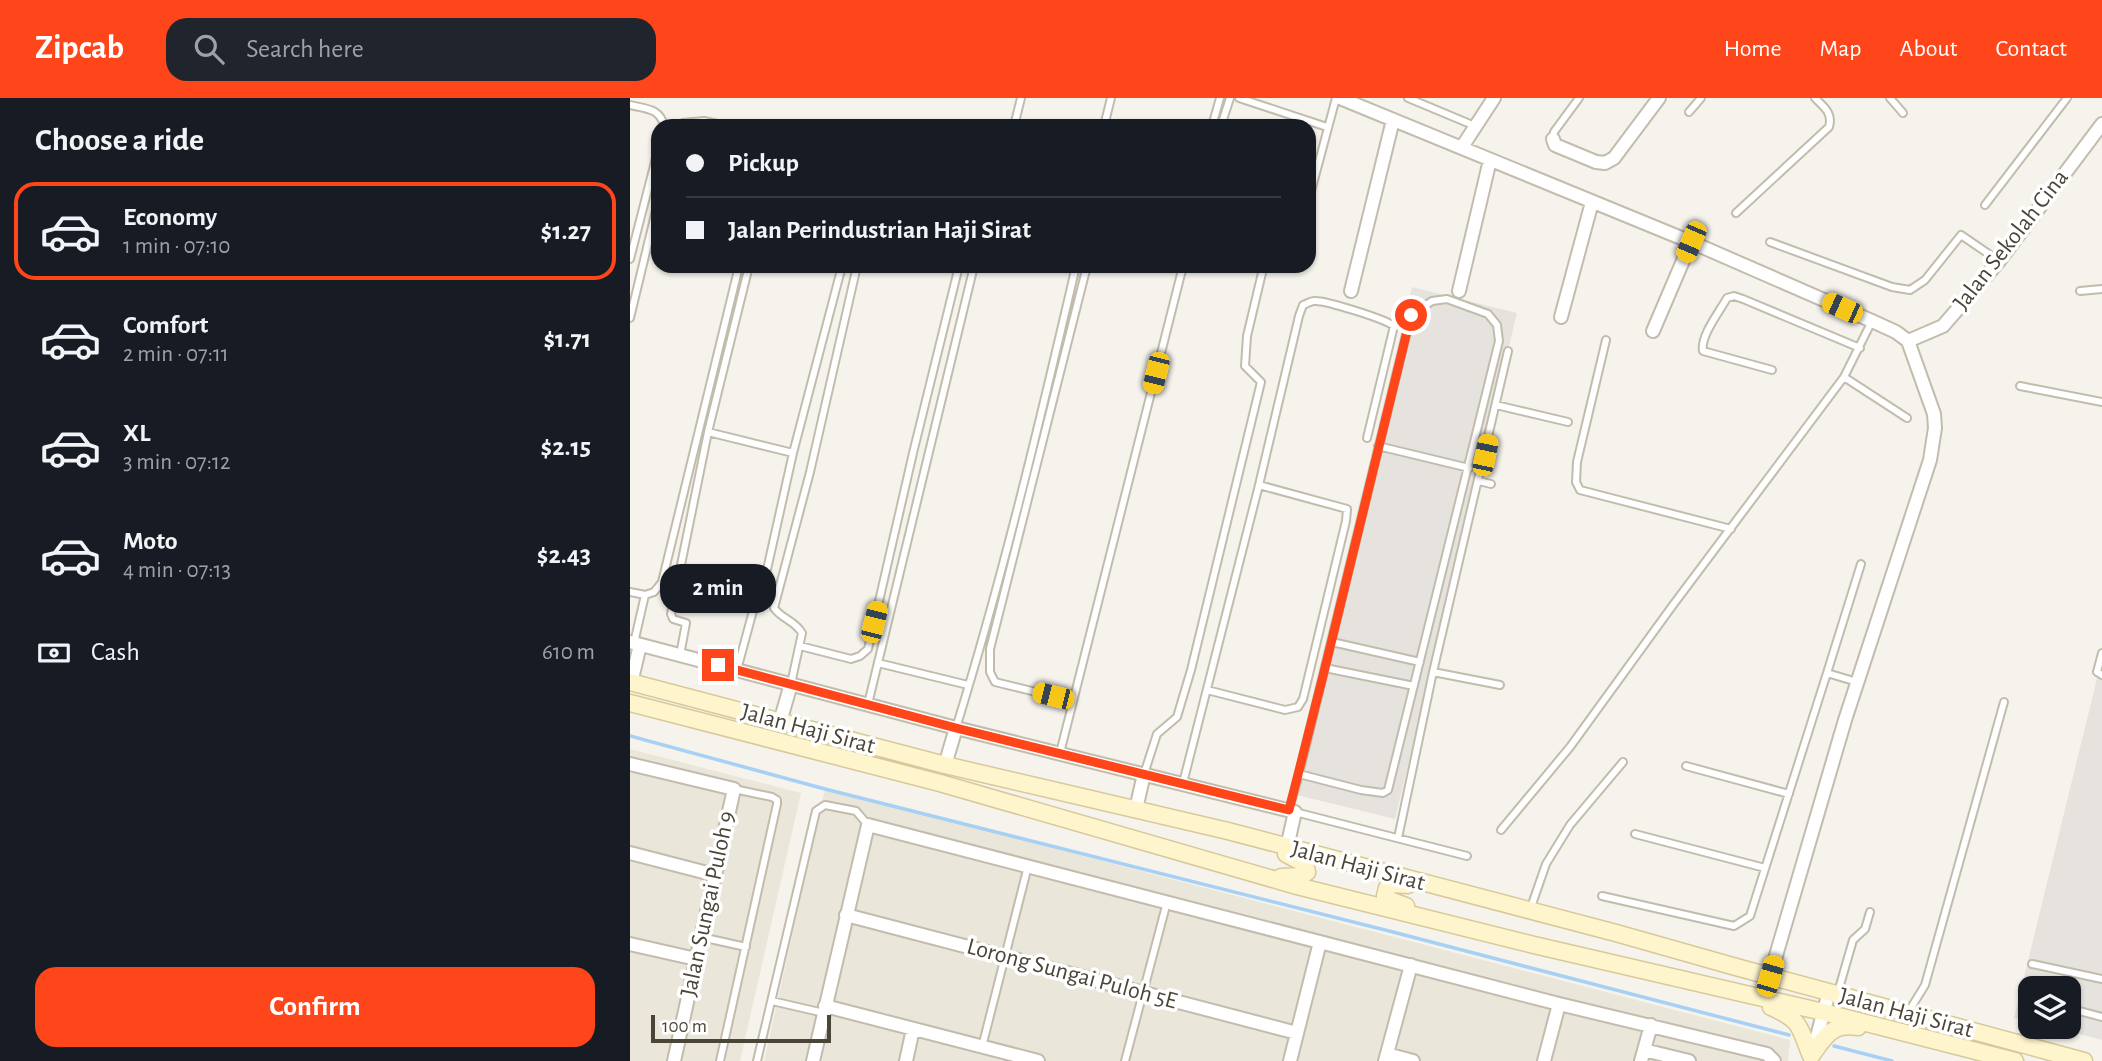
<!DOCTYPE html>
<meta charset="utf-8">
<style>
:root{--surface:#171b24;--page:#20242c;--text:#f1f3f6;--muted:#9ea1a6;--line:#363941;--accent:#ff461a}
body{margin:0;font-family:"Alegreya Sans",sans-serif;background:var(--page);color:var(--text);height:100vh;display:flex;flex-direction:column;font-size:26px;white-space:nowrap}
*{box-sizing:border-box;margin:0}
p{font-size:23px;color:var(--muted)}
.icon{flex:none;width:38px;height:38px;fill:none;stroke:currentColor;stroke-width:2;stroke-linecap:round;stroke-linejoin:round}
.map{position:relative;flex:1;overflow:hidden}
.drawer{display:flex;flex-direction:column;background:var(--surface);width:630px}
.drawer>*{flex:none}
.banner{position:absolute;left:21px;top:21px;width:665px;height:154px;border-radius:21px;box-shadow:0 2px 5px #0004;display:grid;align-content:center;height:154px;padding:0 35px;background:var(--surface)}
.buttons{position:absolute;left:1388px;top:878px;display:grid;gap:14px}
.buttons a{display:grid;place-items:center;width:63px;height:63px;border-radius:14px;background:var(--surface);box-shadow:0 2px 5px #0004;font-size:35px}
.scale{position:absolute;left:21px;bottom:18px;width:180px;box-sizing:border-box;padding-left:7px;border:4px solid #4b4538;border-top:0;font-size:19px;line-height:24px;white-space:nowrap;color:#4b4538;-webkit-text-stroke:5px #fff;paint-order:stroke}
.end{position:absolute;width:32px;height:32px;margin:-16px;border:9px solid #ff461a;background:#fff;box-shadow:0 0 0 4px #fff}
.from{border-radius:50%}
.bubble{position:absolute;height:49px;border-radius:21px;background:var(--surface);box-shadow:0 2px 5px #0004;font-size:23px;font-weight:600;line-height:49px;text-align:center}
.car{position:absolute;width:21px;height:42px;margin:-21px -10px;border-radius:9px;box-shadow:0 0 5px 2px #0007;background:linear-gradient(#f5c518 24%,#345 0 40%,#f5c518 0 76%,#345 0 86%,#f5c518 0)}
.banner b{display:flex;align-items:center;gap:24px;height:66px;font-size:26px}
.banner b+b{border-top:2px solid var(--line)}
.banner i{width:18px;height:18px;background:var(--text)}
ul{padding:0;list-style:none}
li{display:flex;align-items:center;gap:21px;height:98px;margin:0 14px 10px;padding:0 21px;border:4px solid transparent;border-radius:21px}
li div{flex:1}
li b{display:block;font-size:26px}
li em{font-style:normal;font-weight:600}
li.selected{border-color:var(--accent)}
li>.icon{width:63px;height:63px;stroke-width:1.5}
h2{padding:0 35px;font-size:32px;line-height:84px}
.pay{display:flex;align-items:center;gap:18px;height:77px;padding:0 35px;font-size:26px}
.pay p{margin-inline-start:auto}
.button{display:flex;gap:14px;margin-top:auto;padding:14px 35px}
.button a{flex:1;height:80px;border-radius:21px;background:var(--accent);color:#fff;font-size:28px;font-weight:600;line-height:80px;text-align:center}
header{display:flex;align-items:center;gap:42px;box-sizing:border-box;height:98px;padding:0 35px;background:var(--accent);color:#fff}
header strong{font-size:33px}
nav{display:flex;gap:38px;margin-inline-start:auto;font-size:24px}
.search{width:490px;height:63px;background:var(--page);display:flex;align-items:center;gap:18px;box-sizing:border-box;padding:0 24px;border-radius:21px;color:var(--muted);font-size:26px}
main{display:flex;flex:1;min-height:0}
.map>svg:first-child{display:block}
</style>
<header>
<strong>Zipcab</strong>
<div class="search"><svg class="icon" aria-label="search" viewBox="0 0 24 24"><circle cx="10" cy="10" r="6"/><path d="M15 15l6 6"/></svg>Search here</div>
<nav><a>Home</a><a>Map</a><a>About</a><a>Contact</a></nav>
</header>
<main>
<section class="drawer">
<h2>Choose a ride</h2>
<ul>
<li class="selected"><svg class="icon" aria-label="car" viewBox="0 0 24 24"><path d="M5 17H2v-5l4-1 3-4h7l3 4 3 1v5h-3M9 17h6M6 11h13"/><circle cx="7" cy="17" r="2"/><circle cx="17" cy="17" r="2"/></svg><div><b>Economy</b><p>1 min · 07:10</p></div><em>$1.27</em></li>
<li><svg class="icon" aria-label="car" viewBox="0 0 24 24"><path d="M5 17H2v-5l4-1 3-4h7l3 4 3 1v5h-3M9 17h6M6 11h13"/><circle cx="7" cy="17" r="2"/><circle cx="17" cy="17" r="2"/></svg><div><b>Comfort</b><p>2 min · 07:11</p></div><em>$1.71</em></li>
<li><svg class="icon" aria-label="car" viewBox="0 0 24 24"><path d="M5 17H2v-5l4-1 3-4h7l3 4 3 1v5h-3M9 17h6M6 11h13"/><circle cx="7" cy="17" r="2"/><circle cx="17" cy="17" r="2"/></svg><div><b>XL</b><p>3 min · 07:12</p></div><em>$2.15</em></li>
<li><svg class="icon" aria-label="car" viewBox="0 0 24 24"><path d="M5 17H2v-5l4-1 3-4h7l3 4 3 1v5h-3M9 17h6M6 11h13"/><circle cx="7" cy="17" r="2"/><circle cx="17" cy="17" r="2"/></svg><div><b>Moto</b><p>4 min · 07:13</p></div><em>$2.43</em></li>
</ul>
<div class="pay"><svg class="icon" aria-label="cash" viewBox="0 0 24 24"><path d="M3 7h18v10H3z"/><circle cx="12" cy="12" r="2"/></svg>Cash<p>610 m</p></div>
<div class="button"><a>Confirm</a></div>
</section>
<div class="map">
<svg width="1472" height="963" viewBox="0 0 1472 963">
<rect width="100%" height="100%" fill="#f6f3ec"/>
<path fill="#eae6d9" d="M0,651L171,695L110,963H0Z
M195,691L1160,942L1158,963H134Z"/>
<path fill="#e6e2dd" d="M782,189L887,215L765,721L659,695Z
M1472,560V942L1422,929H1438V891H1400V924L1384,920Z"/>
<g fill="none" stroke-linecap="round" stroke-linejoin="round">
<path stroke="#a7d1f4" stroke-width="3.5" d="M0,638L195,691L763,834L1159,937
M1204,948L1262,963"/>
<g stroke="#c2bcad" stroke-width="10">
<path id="lane" d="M609,0L697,29
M778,0L845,28
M1260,0L1273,15
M0,7C16,11 30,10 34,28
M1059,14L1071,0
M49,28L53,25L74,23L96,28
M384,28L391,0
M474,28L481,0
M582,28L590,0
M591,28L600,0
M923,41L924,34L949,0
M679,101L706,0
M1355,107L1437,0
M1106,115L1199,29C1203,15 1194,9 1185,0
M1140,144L1262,189L1280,192L1295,182L1331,137L1369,163
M0,161L28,52
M1450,193L1472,191
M817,201L858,216L867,227L869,243L758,692L753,695L731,692L669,676L781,217L802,203Z
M0,220L28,104
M976,242L947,364L946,384L950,392L1101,431
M1142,272L1073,253C1070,238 1090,213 1097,200L1104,198L1113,201L1230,250
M1214,279L1277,320
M1390,288L1472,304
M866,307L938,324
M78,334L163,355
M748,348L839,370
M849,383L861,386
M0,494L15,497
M702,544L790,564
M4,545L15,497L24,494L32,484L109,168
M170,548L221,561L230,558L238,551L283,355L329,168
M1472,555L1467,574L1472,577
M50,557L56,525L43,521L41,516L78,334L119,168
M248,565L338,587
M695,570L784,588
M107,572L127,498L132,494L163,355L212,168
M803,574L870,587
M1227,584L1197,575L1231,466
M161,586L172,535C164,522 153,522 144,510L180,374L227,168
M577,592L655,612L668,609L673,601L716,423L717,411L629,387
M443,603L365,584L360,574V551L457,168
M238,606L344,168
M326,630C373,478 410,323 446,168
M430,655L553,168
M1056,668L1159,696
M514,676L527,636L547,619L561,572L631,284L615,268L617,238L632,175
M553,685L629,387L669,218L673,207C677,206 680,203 684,203C695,202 755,221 764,228L737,340
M659,712L669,676
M665,714L837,758
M871,732L940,649L1043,507L1214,279L1242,223
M1005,736L1135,770
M768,740L803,574L878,253
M972,798L1104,828L1120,818L1197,575
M900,812L916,766L940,727L993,664
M71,839L116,849
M1402,866L1472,881
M1208,894L1223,842L1235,831L1240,814
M1398,899L1400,900
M142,903L194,915
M1438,910L1472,919
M1279,913L1295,887L1374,604
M352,949L398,768
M90,963L147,706V702L142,699L104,691
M127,963L186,713L195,707L226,713L238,727
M495,963L537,804"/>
</g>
<g stroke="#c2bcad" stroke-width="16">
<path id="street" d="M710,0L1061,144L1242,223L1266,234L1278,243L1304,316L1305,330L1300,362L1215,622L1140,878
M923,41L925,47L966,64L975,65L984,60L1029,0
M832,49L864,0
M721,193L763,22
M829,193L860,62
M931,219L962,104
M1023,233L1061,144
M1278,243L1313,228L1369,163L1472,26
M0,544L326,630L315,667
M1,585L10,547
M150,624L161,586
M326,630L665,714L657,749
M0,666L104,691L44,963
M506,711L514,676
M0,755L85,777
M216,817L667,935
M0,846L66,861
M195,908L408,963
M1014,952L1059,963
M1183,953L1199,894
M757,956L783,963
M183,963L238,727L929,906L1137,956L1144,963
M276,963L283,931
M660,963L690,844
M755,963L781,867
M914,963L929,906
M1011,963L1021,927"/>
</g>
<g stroke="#d7c99a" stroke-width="19">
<path id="secondary" d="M0,584L315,667L598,733L986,835L1106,869L1454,963
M0,605L310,685L667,788L904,847L1193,914L1385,963
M651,779L671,778L677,774L675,766L656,756
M776,808L762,803L755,798L757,790L762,786L778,787
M1141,909C1173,923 1169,930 1181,958
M1181,958C1195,939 1201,925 1228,929"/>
</g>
<use href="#lane" stroke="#fff" stroke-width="6"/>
<use href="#street" stroke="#fff" stroke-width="12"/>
<use href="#secondary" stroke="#fff5cd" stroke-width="16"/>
</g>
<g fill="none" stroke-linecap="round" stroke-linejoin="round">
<path stroke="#ff461a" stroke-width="9" d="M88,567L326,630L659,712L695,570L781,217"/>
</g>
<g text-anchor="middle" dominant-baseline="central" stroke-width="7" stroke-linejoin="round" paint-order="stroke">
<g font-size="24" fill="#4b4538" stroke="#fff">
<text transform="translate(1381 142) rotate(-52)">Jalan Sekolah Cina</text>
<text transform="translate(178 631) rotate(15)">Jalan Haji Sirat</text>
<text transform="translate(728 768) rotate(15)">Jalan Haji Sirat</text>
<text transform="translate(78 806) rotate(-78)">Jalan Sungai Puloh 9</text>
<text transform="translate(442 876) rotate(15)">Lorong Sungai Puloh 5E</text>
<text transform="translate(1276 915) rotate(15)">Jalan Haji Sirat</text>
</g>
</g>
</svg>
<div class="buttons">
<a><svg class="icon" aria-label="layers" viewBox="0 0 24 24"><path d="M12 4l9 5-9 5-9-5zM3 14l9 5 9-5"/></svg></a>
</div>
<div class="scale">100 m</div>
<i class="end from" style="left:781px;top:217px"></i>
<i class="end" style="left:88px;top:567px"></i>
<div class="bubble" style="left:30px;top:466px;width:116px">2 min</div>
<i class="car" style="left:1061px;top:144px;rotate:203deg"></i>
<i class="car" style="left:1212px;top:210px;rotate:294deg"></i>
<i class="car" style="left:526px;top:275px;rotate:194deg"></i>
<i class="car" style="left:855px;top:357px;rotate:12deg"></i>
<i class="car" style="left:244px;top:524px;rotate:14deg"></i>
<i class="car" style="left:423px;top:598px;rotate:284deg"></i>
<i class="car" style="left:1140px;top:878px;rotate:16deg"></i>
<div class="banner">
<b><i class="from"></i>Pickup</b>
<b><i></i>Jalan Perindustrian Haji Sirat</b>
</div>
</div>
</main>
